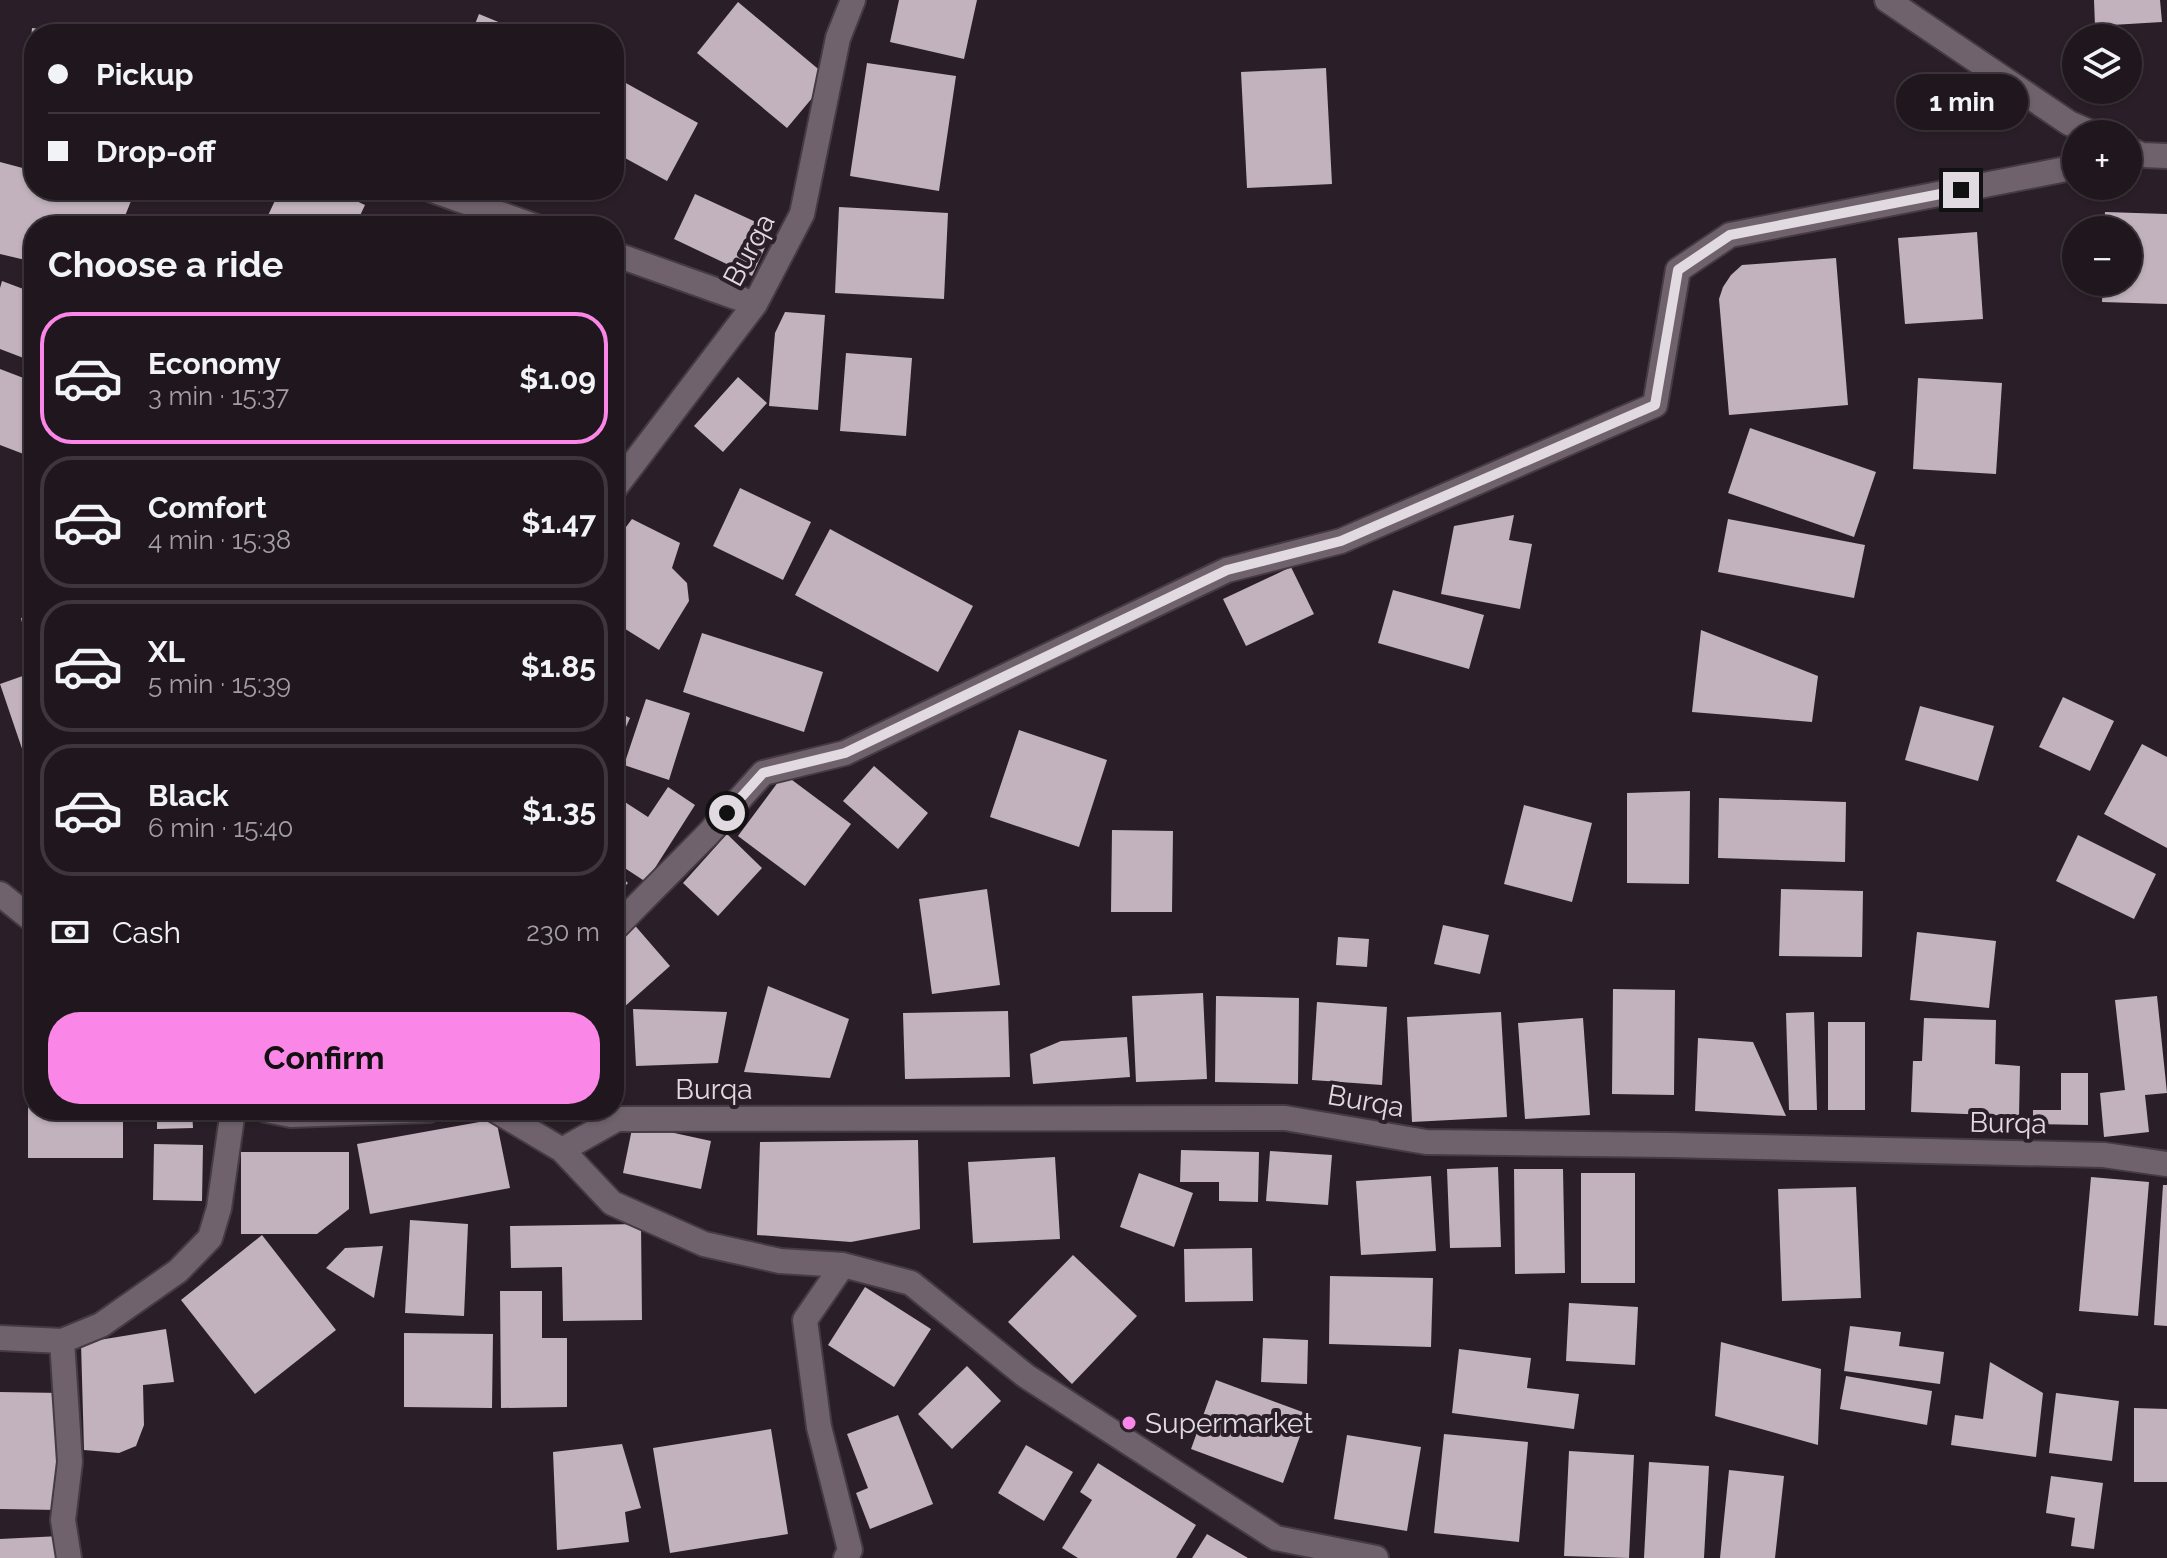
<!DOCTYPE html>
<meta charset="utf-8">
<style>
:root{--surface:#20171e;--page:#282027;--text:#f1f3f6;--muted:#a29fa4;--line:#3d363c;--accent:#fa87e7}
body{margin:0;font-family:Raleway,sans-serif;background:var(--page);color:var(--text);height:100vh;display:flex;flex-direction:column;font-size:30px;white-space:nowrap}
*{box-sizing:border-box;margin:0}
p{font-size:26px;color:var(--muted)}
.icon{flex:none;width:44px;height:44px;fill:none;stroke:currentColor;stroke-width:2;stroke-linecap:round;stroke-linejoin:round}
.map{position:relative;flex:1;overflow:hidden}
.side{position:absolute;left:24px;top:216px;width:600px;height:904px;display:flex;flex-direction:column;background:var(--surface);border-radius:32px;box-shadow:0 2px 6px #0004,0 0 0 2px var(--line)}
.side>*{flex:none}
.guide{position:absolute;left:24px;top:24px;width:600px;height:176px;border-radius:32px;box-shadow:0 2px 6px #0004,0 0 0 2px var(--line);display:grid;align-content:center;height:176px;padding:0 24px;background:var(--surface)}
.controls{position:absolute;left:2062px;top:24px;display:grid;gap:16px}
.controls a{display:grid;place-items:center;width:80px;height:80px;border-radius:50%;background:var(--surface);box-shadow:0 2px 6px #0004,0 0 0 2px var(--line);font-size:40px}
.end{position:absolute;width:36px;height:36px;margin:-18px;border:10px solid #e1dae0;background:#111;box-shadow:0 0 0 4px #111}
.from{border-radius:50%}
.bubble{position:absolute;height:56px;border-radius:28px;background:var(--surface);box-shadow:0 2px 6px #0004,0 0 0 2px var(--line);font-size:26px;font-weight:700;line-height:56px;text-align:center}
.guide b{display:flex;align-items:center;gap:28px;height:76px;font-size:30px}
.guide b+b{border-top:2px solid var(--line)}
.guide i{width:20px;height:20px;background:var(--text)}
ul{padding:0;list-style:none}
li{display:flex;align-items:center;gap:24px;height:132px;margin:0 16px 12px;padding:0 8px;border:4px solid var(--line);border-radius:32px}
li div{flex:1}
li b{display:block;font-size:30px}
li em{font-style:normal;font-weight:700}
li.selected{border-color:var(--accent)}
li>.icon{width:72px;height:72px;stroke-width:1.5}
h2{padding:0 24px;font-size:36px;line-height:96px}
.pay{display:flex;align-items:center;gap:20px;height:88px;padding:0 24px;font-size:30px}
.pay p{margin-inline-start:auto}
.primary-button{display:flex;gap:16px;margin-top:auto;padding:16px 24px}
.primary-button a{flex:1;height:92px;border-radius:32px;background:var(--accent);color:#111;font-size:32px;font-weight:700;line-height:92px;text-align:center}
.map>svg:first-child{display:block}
</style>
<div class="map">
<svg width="2167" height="1558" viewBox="0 0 2167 1558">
<rect width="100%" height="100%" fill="#2a1f28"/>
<path fill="#c1b2bd" d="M899,0H977L964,59L890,42Z
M2094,0H2160L2162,22L2095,26Z
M738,2L829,78L787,128L697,53Z
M479,14L528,34H471Z
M32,28L67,32V34H34V136L22,134Z
M867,63L956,76L939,191L850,176Z
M1326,68L1332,184L1247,188L1241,72Z
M624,82L698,123L667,181L614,152V100Z
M0,162L34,171V190H109L133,196L121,226H34V262L0,254Z
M280,190H333L365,205L355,226H263Z
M695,194L773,230L752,276L674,239Z
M839,207L948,213L944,299L835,293Z
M2105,212L2167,214V304L2102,302L2103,282H2128V230H2104Z
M1977,232L1983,319L1905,324L1898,238Z
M1836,258L1848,405L1729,415L1719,299L1723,287L1731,275L1742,265Z
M2,281L34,293V362L0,349V288Z
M785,312L825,315L818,410L769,406L775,333Z
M846,353L912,358L906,436L840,431Z
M0,369L34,382V458L0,445Z
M738,377L767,403L723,452L694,426Z
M1918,378L2002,383L1996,474L1913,469Z
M1750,428L1876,472L1854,537L1728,493Z
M740,488L811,522L783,580L713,546Z
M1514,515L1509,540L1532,544L1520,609L1441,594L1454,526Z
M632,519L680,543L672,568L687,583L689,601L659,650L614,622V543Z
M1728,519L1865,545L1854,598L1718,572Z
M830,529L973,606L938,672L795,595Z
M1291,567L1314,614L1246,646L1223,599Z
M1393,590L1484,615L1469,669L1378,643Z
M34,616V659L29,655L21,618Z
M1701,630L1818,676L1812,722L1692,712Z
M702,633L823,672L804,732L683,692Z
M34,672V781H33L0,684Z
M2063,697L2114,721L2090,771L2039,747Z
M646,699L690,713L669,780L624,765Z
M1920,706L1994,726L1978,781L1905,760Z
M614,710L630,718L614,754Z
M1019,730L1107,760L1079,847L990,817Z
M2142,744L2167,757V848L2104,814Z
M874,766L928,813L898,849L843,801Z
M784,774L851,824L805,886L738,836Z
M668,787L695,805L646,882L614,861V795L648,817Z
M1690,791L1689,884L1627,883V793Z
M1719,798L1846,802L1845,862L1718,858Z
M1524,805L1592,823L1572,902L1504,884Z
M1112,830L1173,831L1172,912H1111Z
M727,834L762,868L718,916L683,883Z
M2078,835L2156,874L2134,919L2056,881Z
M614,870L628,883L614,898Z
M987,889L1000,985L932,994L919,899Z
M1781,889L1863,891L1862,957L1779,956Z
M631,921L670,966L614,1016V943Z
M1443,925L1489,935L1480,974L1434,964Z
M1917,932L1996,941L1989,1008L1910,1000Z
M1338,937L1369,939L1367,967L1336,965Z
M768,986L849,1019L830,1078L744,1072Z
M1613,989L1675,990L1674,1095L1612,1094Z
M1203,993L1207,1079L1136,1082L1132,996Z
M1216,996L1299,998L1298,1084L1215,1082Z
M2157,996L2167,1093L2145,1095L2149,1132L2104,1137L2100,1093L2125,1090L2115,1000Z
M1317,1002L1387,1007L1382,1085L1312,1080Z
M633,1009L727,1012L718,1063L636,1066Z
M1008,1011L1010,1077L905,1079L903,1013Z
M1501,1012L1507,1117L1412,1122L1407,1017Z
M1814,1012L1817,1110H1789L1786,1013Z
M1583,1018L1590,1115L1525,1119L1518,1023Z
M1924,1018L1996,1020L1995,1064L2020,1066L2019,1116L1911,1112L1913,1061H1922Z
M1828,1022H1865V1110H1828Z
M1127,1037L1130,1077L1033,1084L1030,1054L1061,1041Z
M1698,1038L1753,1042L1786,1116L1695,1111Z
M28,1066H34V1110H123V1158H28Z
M2061,1073H2088V1125L2033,1124V1110H2061Z
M157,1110H192L193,1128L157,1129Z
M541,1110H604V1112L540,1117Z
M496,1119L510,1188L370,1214L357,1144Z
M633,1124L711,1141L701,1189L623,1173Z
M918,1140L920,1229L851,1242L757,1235L760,1142Z
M154,1144L203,1145L202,1201L153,1200Z
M1181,1150L1259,1152L1258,1202L1219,1201V1182H1180Z
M1270,1151L1332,1155L1328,1205L1266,1201Z
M241,1152H349V1209L317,1234H241Z
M1055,1157L1060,1239L973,1243L968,1162Z
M1498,1167L1501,1247L1450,1248L1447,1169Z
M1514,1169H1563L1565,1273L1515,1274Z
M1139,1173L1193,1193L1174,1247L1120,1227Z
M1581,1173H1635V1283H1581Z
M1431,1176L1436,1251L1361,1255L1356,1181Z
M2091,1177L2149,1182L2138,1316L2079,1311Z
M2163,1185H2167V1326L2154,1325Z
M1856,1187L1861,1298L1782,1301L1778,1189Z
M410,1220L468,1224L464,1316L405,1313Z
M641,1224L642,1320L563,1321L562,1267L511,1268L510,1226Z
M262,1235L336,1330L255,1394L181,1300Z
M383,1246L374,1298L326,1268L345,1248Z
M1252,1248L1253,1301L1185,1302L1184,1249Z
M1073,1255L1137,1316L1072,1384L1008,1322Z
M1330,1276L1433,1278L1431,1347L1329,1344Z
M865,1287L931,1329L894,1387L828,1345Z
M500,1291H542V1338H567V1407L501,1408Z
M1569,1303L1638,1307L1635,1365L1566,1361Z
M1850,1326L1901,1332L1899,1346L1944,1352L1940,1384L1844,1371Z
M166,1329L174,1382L143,1385L144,1425L136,1446L119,1453L84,1450L81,1343Z
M404,1333L493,1334L492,1408L404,1407Z
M1263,1338L1308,1340L1307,1384L1261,1382Z
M1721,1342L1821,1369L1818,1445L1715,1416Z
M1459,1349L1531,1358L1527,1388L1579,1394L1574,1429L1452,1413Z
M1990,1362L2043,1393L2036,1457L1951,1445L1955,1415L1983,1419Z
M967,1366L1001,1401L952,1449L918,1414Z
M1846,1376L1932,1391L1927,1425L1840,1409Z
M1216,1380L1308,1414L1283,1483L1191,1449Z
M0,1392L61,1393L59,1510L0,1509Z
M2056,1393L2119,1401L2112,1461L2049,1453Z
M2134,1408L2167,1409V1482H2134Z
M898,1415L933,1504L870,1529L856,1493L868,1488L847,1434Z
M771,1429L788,1534L670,1553L653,1448Z
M1444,1434L1528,1442L1519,1542L1434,1533Z
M1347,1435L1421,1447L1407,1531L1334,1519Z
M622,1444L641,1508L625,1512L629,1542L557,1550L553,1452Z
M1026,1445L1073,1472L1044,1521L998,1493Z
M1569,1451L1634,1455L1629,1558L1564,1556Z
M1649,1462L1709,1466L1704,1558H1644Z
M1098,1463L1196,1525L1176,1558H1078L1062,1548L1092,1500L1080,1492Z
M1729,1470L1784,1476L1775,1558H1720Z
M2051,1476L2103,1483L2094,1549L2071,1546L2075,1518L2046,1513Z
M1207,1534L1248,1558H1192Z
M60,1536L61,1558H0V1539Z"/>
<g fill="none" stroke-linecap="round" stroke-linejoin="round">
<g stroke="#443b43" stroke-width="28">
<path id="minor" d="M1887,0L2069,123L2094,134
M2128,149L2142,155L2167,156
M432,190L534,226
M614,254L755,304
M614,489L755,304L802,214L838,38L853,0
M0,894L34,921
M614,929L709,833L763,773L845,753L1227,570L1341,541L1655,405L1678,270L1730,235L2076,167
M266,1110L291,1115L429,1110
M495,1110L562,1150L612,1203L704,1244L780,1261L843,1265L911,1283L1026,1376L1276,1538L1376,1558
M562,1150L617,1119L1285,1118L1426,1142L1669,1145L2104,1155L2167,1164
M843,1265L805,1320L819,1427L850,1550L846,1558
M0,1338L62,1341L101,1325L178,1271L210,1238L219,1208L233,1110
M62,1341L70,1462L63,1520L69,1558"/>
</g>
<use href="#minor" stroke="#70626d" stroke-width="24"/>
</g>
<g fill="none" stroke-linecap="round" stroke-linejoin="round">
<path stroke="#e1dae0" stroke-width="10" d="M727,813L763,773L845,753L1227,570L1341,541L1655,405L1678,270L1730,235L1961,190"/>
</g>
<circle fill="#fa87e7" stroke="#2a1f28" stroke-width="3" cx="1129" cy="1423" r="8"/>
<g text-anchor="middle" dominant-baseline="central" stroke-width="8" stroke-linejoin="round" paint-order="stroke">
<g font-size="28" fill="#e1dae0" stroke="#2a1f28">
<text transform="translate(749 250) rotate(-62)">Burqa</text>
<text x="714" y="1089">Burqa</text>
<text transform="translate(1366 1101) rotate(10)">Burqa</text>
<text transform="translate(2008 1123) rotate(1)">Burqa</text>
</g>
<g font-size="28" fill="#e1dae0" stroke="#2a1f28" text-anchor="start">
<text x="1145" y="1423">Supermarket</text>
</g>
</g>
</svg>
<div class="controls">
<a><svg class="icon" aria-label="layers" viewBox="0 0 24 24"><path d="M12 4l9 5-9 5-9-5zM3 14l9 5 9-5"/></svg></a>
<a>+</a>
<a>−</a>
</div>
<i class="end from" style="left:727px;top:813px"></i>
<i class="end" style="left:1961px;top:190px"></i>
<div class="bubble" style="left:1896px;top:74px;width:132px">1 min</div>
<div class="guide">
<b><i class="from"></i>Pickup</b>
<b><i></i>Drop-off</b>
</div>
<section class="side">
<h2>Choose a ride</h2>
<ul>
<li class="selected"><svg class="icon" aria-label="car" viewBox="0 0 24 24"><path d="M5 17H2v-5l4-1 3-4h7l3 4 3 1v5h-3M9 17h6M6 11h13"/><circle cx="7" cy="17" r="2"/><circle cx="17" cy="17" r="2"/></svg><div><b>Economy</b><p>3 min · 15:37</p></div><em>$1.09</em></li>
<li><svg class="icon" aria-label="car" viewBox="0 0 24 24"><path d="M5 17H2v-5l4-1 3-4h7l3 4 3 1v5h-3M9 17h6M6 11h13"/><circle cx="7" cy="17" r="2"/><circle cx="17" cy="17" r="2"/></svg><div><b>Comfort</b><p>4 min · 15:38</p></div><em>$1.47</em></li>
<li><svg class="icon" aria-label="car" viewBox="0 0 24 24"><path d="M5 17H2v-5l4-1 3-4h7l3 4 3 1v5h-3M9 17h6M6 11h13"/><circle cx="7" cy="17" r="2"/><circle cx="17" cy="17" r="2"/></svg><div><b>XL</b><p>5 min · 15:39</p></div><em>$1.85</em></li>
<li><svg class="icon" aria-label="car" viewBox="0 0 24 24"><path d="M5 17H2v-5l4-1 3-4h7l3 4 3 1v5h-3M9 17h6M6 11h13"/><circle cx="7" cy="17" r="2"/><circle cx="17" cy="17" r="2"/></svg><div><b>Black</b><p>6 min · 15:40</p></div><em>$1.35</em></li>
</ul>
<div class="pay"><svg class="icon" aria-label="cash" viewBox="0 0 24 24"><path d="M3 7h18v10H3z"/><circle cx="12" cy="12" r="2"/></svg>Cash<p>230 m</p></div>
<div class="primary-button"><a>Confirm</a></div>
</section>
</div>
